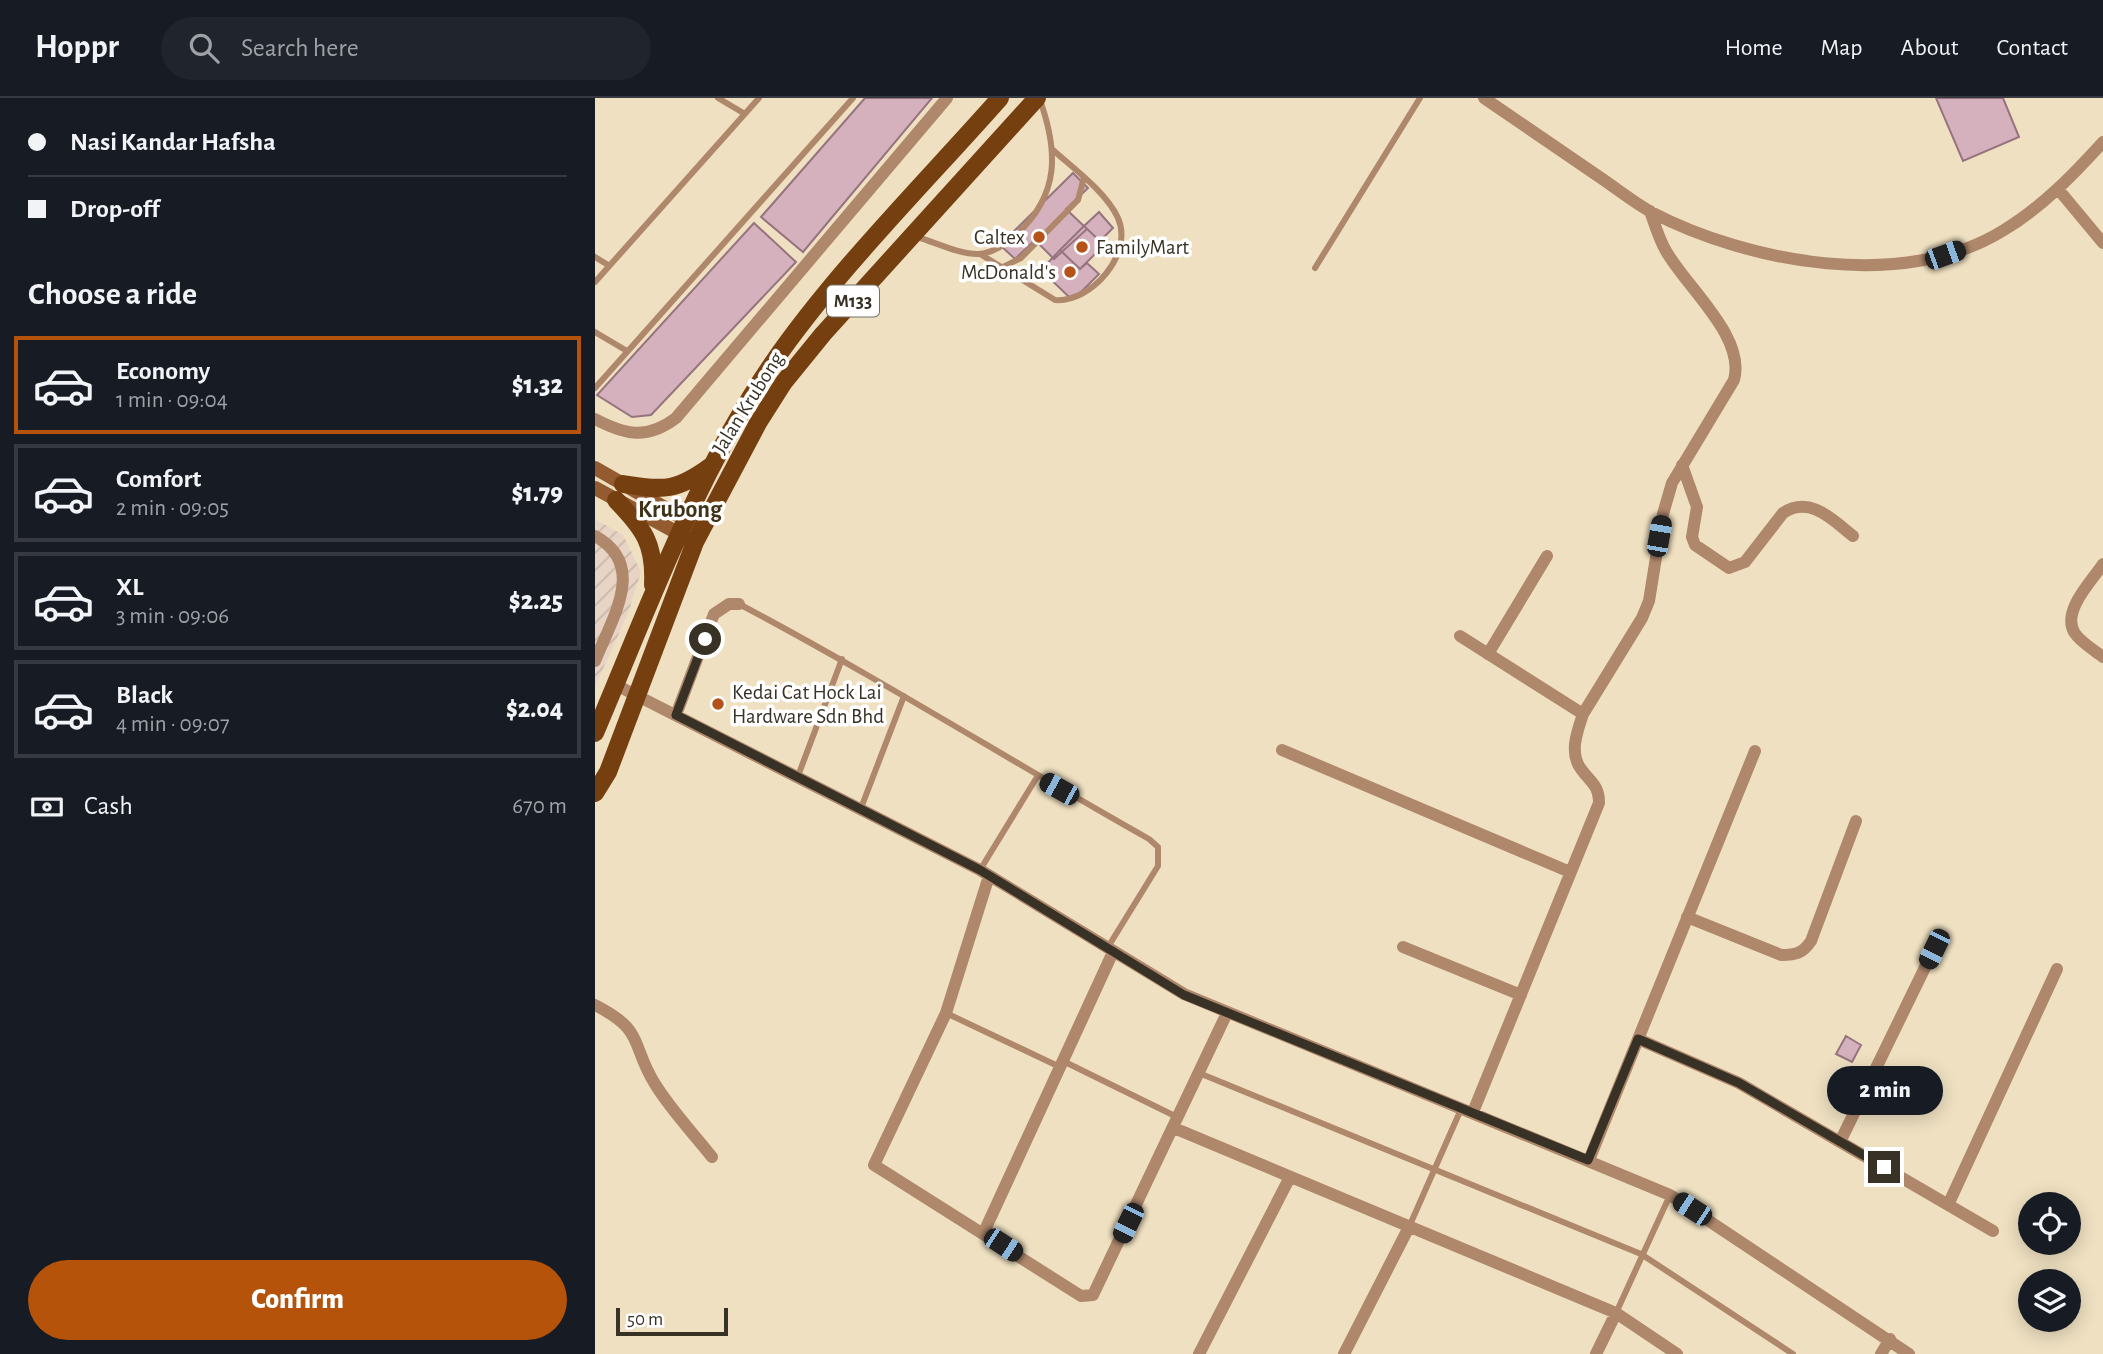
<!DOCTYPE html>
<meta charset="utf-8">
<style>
:root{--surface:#171b24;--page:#20242c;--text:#f1f3f6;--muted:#9ea1a6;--line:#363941;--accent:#b45309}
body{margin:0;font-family:"Alegreya Sans",sans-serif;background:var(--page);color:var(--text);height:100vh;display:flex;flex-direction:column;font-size:26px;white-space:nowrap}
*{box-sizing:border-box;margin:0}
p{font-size:23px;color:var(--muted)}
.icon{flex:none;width:38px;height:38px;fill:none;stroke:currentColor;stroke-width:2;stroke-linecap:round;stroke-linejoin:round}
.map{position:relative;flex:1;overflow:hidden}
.drawer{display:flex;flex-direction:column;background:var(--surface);width:595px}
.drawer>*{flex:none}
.hud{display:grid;align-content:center;height:154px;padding:0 28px;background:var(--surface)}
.controls{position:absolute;left:1423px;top:1094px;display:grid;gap:14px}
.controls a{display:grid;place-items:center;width:63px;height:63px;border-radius:50%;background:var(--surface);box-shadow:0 4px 18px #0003;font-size:35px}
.scale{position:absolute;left:21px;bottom:18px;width:112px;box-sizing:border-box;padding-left:7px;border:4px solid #383226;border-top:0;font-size:19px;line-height:24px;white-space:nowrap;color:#383226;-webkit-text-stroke:5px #fff;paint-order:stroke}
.end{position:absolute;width:32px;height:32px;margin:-16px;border:9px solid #383226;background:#fff;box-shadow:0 0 0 4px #fff}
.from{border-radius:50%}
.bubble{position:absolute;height:49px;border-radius:24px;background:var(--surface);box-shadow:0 4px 18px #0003;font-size:23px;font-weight:800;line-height:49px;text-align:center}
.car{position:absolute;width:21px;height:42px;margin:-21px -10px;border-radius:9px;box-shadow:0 0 5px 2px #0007;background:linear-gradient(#222 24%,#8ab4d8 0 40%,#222 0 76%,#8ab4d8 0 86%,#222 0)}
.hud b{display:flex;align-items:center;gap:24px;height:66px;font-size:26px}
.hud b+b{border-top:2px solid var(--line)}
.hud i{width:18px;height:18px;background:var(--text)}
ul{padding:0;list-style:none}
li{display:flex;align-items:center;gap:21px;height:98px;margin:0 14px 10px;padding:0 14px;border:4px solid var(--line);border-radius:0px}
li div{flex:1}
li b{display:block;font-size:26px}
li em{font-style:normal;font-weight:800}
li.on{border-color:var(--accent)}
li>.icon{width:63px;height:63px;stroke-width:1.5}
h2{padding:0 28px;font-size:32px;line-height:84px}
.pay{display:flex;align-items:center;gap:18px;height:77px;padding:0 28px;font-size:26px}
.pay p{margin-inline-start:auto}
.action{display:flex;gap:14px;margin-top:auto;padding:14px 28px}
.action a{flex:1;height:80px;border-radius:42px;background:var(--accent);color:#fff;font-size:28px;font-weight:800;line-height:80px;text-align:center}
header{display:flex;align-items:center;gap:42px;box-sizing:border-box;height:98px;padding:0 35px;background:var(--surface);border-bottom:2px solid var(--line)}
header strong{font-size:33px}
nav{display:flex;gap:38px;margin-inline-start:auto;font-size:24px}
.search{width:490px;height:63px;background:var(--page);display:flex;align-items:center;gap:18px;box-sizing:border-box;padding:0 24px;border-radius:38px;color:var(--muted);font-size:26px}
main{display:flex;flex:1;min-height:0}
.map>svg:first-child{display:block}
</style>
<header>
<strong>Hoppr</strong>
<div class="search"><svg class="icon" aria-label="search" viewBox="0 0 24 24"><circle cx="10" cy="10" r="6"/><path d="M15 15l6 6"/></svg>Search here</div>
<nav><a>Home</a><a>Map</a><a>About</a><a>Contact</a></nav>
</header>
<main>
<section class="drawer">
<div class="hud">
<b><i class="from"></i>Nasi Kandar Hafsha</b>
<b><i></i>Drop-off</b>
</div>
<h2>Choose a ride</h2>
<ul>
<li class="on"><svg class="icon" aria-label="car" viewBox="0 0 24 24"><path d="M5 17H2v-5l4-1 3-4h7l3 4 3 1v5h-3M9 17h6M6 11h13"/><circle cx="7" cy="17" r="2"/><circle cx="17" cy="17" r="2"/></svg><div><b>Economy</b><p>1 min · 09:04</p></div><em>$1.32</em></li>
<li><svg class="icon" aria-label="car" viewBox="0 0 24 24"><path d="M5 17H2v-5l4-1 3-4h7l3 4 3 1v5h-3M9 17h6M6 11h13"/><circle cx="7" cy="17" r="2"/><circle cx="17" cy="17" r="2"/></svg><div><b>Comfort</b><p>2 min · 09:05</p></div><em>$1.79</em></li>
<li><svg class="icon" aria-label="car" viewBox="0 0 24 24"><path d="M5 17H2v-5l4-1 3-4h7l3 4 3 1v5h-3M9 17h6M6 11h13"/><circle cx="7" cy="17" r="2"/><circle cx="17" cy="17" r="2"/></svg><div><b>XL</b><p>3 min · 09:06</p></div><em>$2.25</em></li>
<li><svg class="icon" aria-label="car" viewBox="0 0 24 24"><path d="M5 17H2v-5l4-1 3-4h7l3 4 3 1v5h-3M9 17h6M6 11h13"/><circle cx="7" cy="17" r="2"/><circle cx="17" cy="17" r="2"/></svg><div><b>Black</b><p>4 min · 09:07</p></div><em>$2.04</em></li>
</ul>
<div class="pay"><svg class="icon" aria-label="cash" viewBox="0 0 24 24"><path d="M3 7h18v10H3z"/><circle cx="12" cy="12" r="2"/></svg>Cash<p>670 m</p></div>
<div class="action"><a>Confirm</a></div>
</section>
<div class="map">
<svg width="1508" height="1256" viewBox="0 0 1508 1256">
<defs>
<pattern id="industrial-furrows" width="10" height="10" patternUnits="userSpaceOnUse" patternTransform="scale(1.75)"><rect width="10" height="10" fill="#e8d4c5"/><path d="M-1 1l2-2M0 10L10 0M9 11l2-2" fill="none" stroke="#c8b6a9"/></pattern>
</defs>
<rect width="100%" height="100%" fill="#efe0c1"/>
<path fill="url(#industrial-furrows)" d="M0,421L28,437L46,474L33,515L0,589Z"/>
<path fill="#d5b1bd" stroke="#95747f" stroke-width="2" d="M270,0H337L208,154L166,119Z
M1341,0H1408L1424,39L1368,63Z
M478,75L493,90L471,111L492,131L459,161L440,142L420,161L405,147Z
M504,114L518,130L509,139L513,142L509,147L489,128Z
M159,125L201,164L56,317L37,319L2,297Z
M489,128L509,147L485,171L465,152Z
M465,152L485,171L492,165L504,176L482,198L474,199L446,172Z
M1251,938L1266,947L1257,964L1241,956Z"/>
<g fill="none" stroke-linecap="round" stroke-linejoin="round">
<path stroke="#af876b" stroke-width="6" d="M123,0L150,16
M322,139C340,144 365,157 384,156C398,155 412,145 422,136C465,96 463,53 445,2
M385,156L460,202C496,205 539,156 523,120C511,94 479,71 458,52
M0,159L13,167
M406,170L426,160L483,102L489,79
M720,170L825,0
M0,184L164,0
M0,234L32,253
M0,290L258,0
M144,506C284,580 417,664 554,741L563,749V768L513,849
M203,678L247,561
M266,710L309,598
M385,772L442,679
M351,915L465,969
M468,963L582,1019
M604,975L1046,1156L1198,1256
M814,1129L867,1009
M1021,1215L1075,1097"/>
<path stroke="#af876b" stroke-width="12" d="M889,0C927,26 965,52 1003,78C1021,90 1038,104 1056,114C1154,165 1310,194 1409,132C1447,109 1478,77 1508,44
M1463,91L1508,145
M0,321C30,337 52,342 81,320L352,0
M1087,367L1102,409L1097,439L1100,447L1134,470L1150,464L1188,415C1215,397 1238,422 1258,438
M0,438C53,467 17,520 0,563
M1508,466C1497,483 1467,512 1479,534C1485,544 1499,552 1508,559
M865,538L988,616L1047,520L1054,503L1068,416L1077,385L1139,282C1151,239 1092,190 1071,153C1064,141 1060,127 1055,113
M893,556L952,458
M21,587L385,772L589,896L1075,1097L1314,1256
M81,617L119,516L134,506H144
M687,652L975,774
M394,778L351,915L279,1067L486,1198L498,1197L632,915
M1092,819L1186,857C1201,857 1208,855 1216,843L1261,723
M808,849L926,897
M0,907C51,933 35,946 60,986C76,1012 98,1035 117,1059
M1043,941L1144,985L1398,1133
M878,1014L1004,705C1004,687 996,685 986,671C974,655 982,634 988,616
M579,1030L1021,1215L1082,1256
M1245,1044L1339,851
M994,1062L1160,653
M1353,1107L1462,871
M389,1134L518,854
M604,1256L695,1079
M749,1256L814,1129
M1001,1256L1021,1215
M1286,1256L1295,1241"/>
<path stroke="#935b2f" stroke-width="14" d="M0,370L98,426
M0,390L92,440"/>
<path stroke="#753f10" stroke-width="18" d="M28,386C69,393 82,393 116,368
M21,402C49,432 60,445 58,487
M0,635C53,511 100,379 177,266C242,172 329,86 405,0
M0,695L13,674L100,444L163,325L189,284L228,236L442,0"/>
</g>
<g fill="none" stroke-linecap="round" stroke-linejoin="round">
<path stroke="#383226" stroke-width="9" d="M110,541L81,617L385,772L589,897L993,1062L1043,941L1144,985L1289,1069"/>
</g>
<g fill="#b55219" stroke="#fff" stroke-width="2.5">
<circle cx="444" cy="139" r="7"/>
<circle cx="487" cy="149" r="7"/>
<circle cx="475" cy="174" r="7"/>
<circle cx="123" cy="606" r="7"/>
</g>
<g text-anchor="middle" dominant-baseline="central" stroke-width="7" stroke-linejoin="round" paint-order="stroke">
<rect fill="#fff" stroke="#747067" stroke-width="2" x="232" y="187.5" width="52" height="31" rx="5"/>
<g font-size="19" font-weight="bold" fill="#383226">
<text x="258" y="203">M133</text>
</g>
<g font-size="21" fill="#383226" stroke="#fff" text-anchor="end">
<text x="430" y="139">Caltex</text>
<text x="501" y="149" text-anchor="start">FamilyMart</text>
<text x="461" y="174">McDonald's</text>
<text x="137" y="594" text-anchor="start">Kedai Cat Hock Lai<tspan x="137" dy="24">Hardware Sdn Bhd</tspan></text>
</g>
<g font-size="21" fill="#383226" stroke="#fff">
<text transform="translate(153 305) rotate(-58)">Jalan Krubong</text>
</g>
<g font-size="24" font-weight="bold" fill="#3f3319" stroke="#fff">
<text x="85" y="412">Krubong</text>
</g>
</g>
</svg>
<div class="controls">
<a><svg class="icon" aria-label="locate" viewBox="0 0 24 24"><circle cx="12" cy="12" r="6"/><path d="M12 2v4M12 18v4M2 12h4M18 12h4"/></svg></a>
<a><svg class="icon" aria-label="layers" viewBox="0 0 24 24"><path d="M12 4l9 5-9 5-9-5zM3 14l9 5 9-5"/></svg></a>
</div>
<div class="scale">50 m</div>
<i class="end from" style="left:110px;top:541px"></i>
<i class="end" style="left:1289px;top:1069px"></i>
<div class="bubble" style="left:1232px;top:968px;width:116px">2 min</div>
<i class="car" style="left:1350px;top:157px;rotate:70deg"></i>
<i class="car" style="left:1064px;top:438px;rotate:10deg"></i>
<i class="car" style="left:464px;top:691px;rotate:299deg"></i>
<i class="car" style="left:1339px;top:851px;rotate:206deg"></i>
<i class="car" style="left:1097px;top:1111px;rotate:303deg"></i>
<i class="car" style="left:533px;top:1125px;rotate:206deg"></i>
<i class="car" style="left:408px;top:1147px;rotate:123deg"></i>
</div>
</main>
